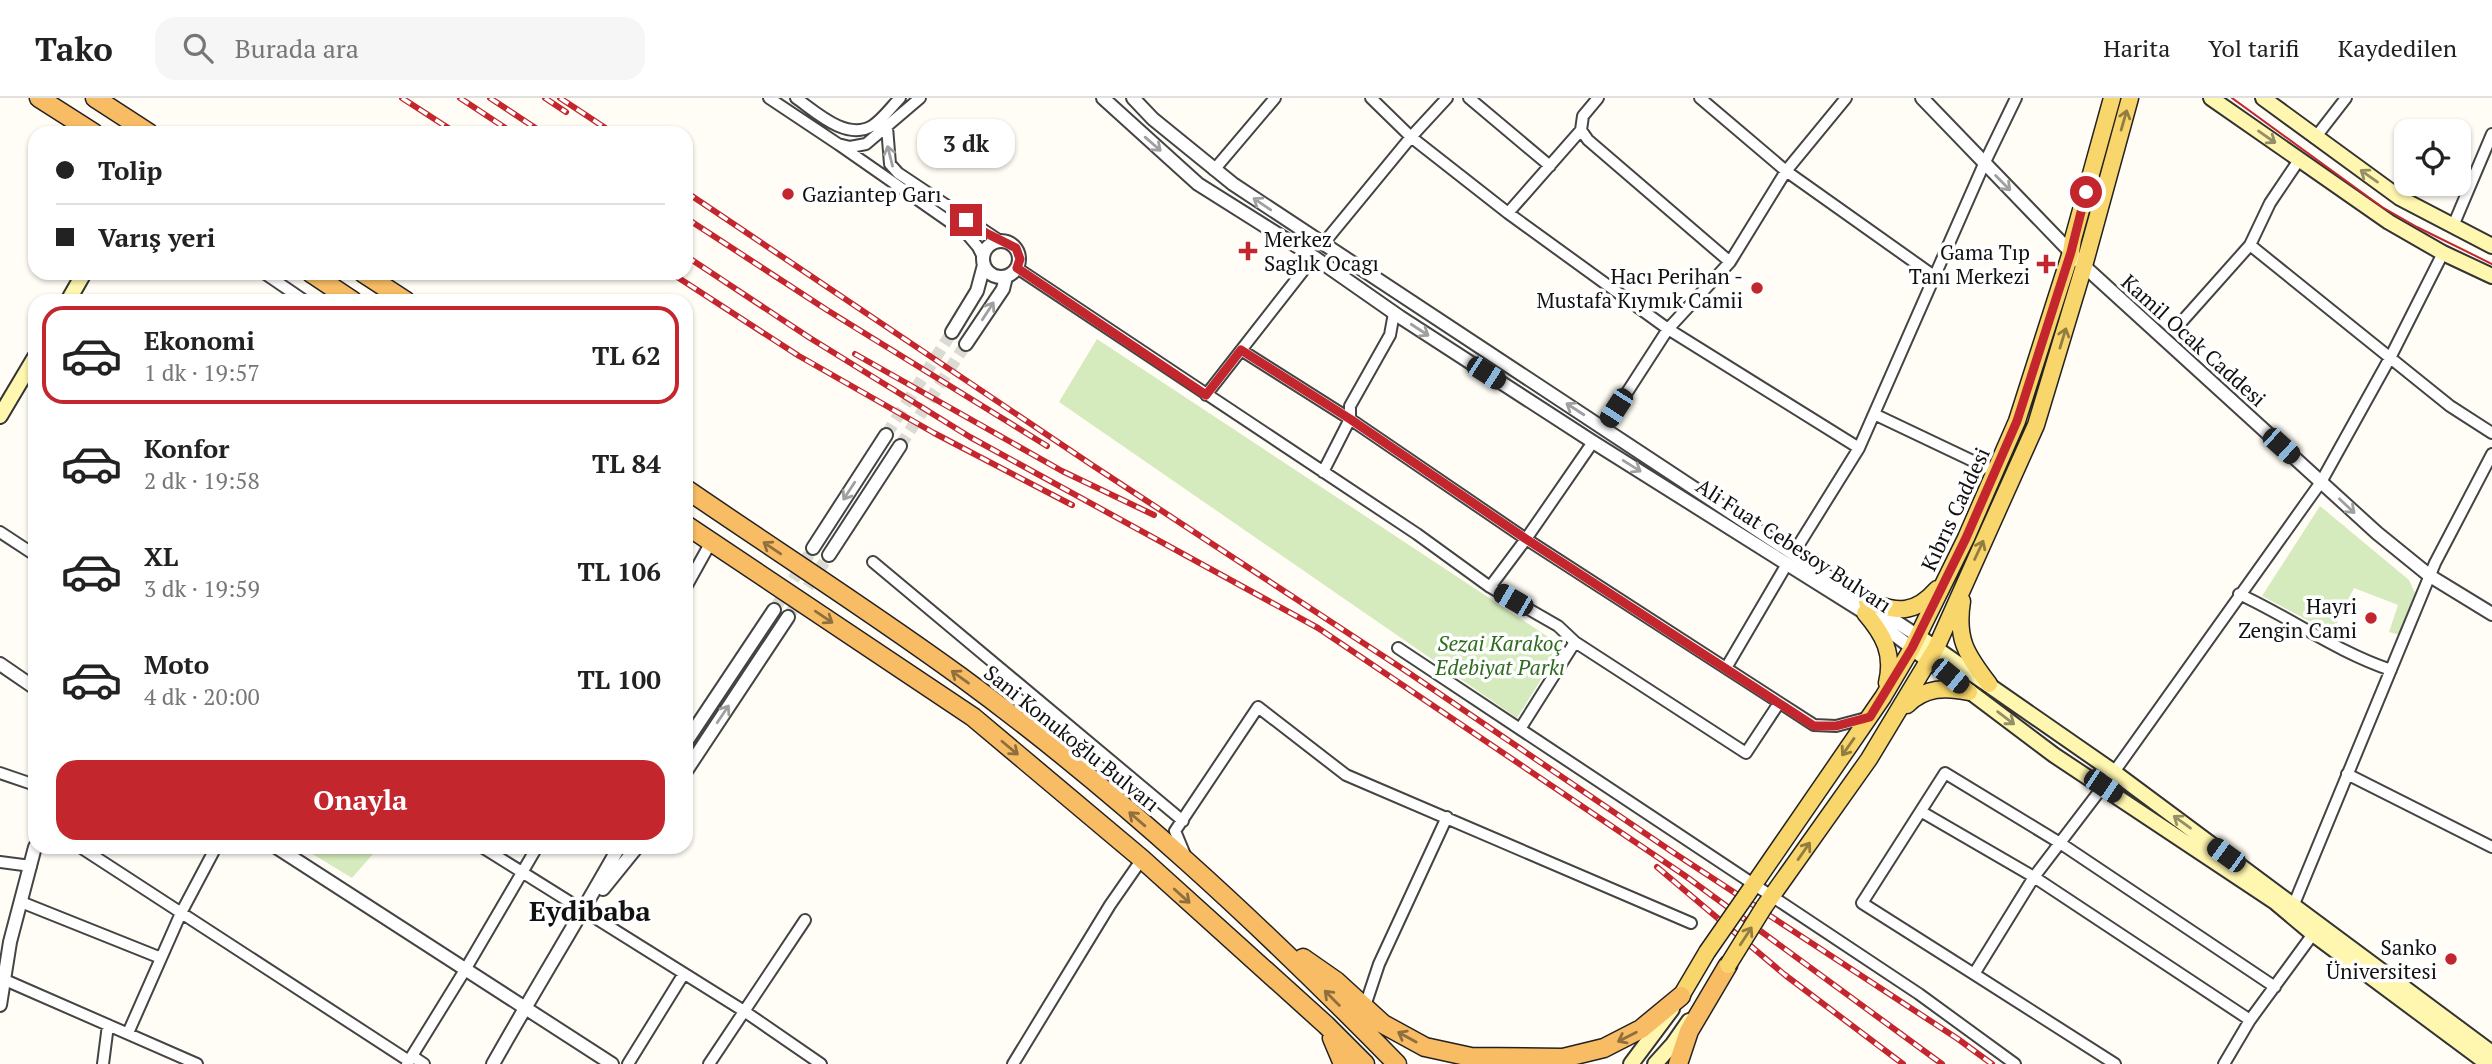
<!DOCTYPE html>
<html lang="tr">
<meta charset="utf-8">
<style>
:root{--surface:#fff;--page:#f6f6f6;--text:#222;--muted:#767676;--line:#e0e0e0;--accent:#c4262e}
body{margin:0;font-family:"PT Serif",serif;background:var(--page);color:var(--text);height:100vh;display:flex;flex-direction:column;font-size:26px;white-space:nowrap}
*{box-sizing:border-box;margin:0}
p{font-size:23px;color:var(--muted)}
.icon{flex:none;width:38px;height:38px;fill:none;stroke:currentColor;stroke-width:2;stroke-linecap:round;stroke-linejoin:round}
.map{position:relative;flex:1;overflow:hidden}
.side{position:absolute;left:28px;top:196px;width:665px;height:560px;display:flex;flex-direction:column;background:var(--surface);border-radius:21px;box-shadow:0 2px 5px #0004}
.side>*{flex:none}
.guide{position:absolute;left:28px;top:28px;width:665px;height:154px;border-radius:21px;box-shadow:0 2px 5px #0004;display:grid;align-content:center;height:154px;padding:0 28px;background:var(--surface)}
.fabs{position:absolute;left:2394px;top:21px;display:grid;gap:14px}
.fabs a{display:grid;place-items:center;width:77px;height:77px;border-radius:14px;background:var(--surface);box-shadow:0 2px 5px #0004;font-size:35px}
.end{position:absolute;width:32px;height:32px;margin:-16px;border:9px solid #c4262e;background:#fff;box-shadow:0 0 0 4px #fff}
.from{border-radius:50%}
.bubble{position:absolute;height:49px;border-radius:21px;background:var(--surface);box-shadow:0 2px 5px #0004;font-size:23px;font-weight:800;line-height:49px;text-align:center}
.car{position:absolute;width:21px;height:42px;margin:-21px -10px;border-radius:9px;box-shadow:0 0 5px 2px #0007;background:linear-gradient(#222 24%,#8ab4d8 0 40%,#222 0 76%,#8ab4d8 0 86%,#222 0)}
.guide b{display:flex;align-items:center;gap:24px;height:66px;font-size:26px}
.guide b+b{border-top:2px solid var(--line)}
.guide i{width:18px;height:18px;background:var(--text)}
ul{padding:12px 0 0;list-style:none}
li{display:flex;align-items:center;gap:21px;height:98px;margin:0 14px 10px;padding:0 14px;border:4px solid transparent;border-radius:21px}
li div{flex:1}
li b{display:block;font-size:26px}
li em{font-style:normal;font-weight:800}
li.current{border-color:var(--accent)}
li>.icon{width:63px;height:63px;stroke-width:1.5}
.primary-button{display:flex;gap:14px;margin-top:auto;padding:14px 28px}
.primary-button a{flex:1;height:80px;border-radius:21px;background:var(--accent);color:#fff;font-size:28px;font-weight:800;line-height:80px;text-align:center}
header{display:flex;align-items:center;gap:42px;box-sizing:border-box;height:98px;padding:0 35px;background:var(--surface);border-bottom:2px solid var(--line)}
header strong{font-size:33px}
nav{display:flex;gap:38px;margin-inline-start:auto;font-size:24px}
.search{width:490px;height:63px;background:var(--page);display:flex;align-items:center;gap:18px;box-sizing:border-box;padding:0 24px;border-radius:21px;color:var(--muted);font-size:26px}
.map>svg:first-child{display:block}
</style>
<header>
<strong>Tako</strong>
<div class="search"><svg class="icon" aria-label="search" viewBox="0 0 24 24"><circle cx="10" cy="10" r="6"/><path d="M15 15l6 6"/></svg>Burada ara</div>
<nav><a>Harita</a><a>Yol tarifi</a><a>Kaydedilen</a></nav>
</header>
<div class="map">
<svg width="2492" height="966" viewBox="0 0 2492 966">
<rect width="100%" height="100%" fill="#fffdf5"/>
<path fill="#d5ebbd" d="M1097,241L1562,548L1517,620L1059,304Z
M2320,408L2409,482L2415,495L2400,537L2389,534L2398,507L2354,490L2332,535L2262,498Z
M301,749H379L352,780Z"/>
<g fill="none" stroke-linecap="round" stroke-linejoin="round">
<path stroke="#dbdad3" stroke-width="12" stroke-dasharray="12 6" stroke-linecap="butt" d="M886,337L952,234
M900,348L966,246
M774,512L813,450
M788,519L829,457"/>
<g stroke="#444" stroke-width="14">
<path id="minor" d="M769,0L838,46L850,49L866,46L920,0
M796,0C816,14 846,43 872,28C882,22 892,8 900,0
M1371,0L1411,39L1508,115L1668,231L1859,350
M1469,0L1550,68
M1598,0L1583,18L1581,32L1588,42L1730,164
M1700,0L1786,73L1934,178
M887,29L890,66L898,75L1000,143
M2315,40L2346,0
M838,46L967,136L978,149L983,159
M1214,72L1275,0
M1508,115L1581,32
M2453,128L2492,36
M1323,146L1411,39L1447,0
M2250,147L2450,308L2492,335
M1017,170L1417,436L1490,489L1558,528L1575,544L1520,631
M264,175L305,203
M2177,229L2250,147L2270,105L2299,62
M1241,252L1350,321L1526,441L1814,627L1836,628L1870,619
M1206,297L1314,159
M1874,316L1996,374
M1604,330L1668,231L1730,164L1786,73L1846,0
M1323,374L1350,321V308L1390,237L1394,215
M0,434L35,457
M1793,456L1859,350L1984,66L2016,0
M873,464L1183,723
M686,489L711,444
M1490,489L1526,441L1593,344
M2239,496C2291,520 2337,554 2391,572
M1575,544L1746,655L1779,605
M1398,550L1919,896L2015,966
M1726,570L1787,466
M0,675L35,687
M2347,676L2492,749
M1922,714L2034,779L2250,922
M80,749L409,963
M482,749L744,913L821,966
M1185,757L1175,733L1258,609L1346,677L1691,825
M0,764L31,768
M21,804L161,860
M2294,806L2435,465L2492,356
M1974,876L1862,805L1945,675L2060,745L2275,889
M5,882L197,966
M1365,908L1379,866L1447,719
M128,935L181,815L216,749
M412,958L424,966
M103,966L108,927
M407,966L465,872L537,749
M628,966L683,877
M709,966L805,822
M1013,966L1110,807L1142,761
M2115,966L1974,876L2034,779L2114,674L2321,384L2391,258L2443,155
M2224,966L2250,922L2313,836"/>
</g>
<g stroke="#444" stroke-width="16">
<path id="tertiary" d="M1103,0L1198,86L1314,159L1400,219L1593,344L1865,515L1912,550
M1133,0L1153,21L1233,86L1918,538
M1922,0L2084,168L2377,435L2430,478L2492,516
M983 161a18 18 0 1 1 36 0a18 18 0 1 1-36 0Z
M952,234L977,193L984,167
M966,246L1003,191L1006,179
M813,450L886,337
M829,457L900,348
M0,566L35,590
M686,644L774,512
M686,673L788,519
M276,749L612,966
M603,791L637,749
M0,907L10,844L35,749
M493,966C534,893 578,822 619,749"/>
</g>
<g stroke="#333" stroke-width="18">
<path id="secondary" d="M2211,0L2389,124L2443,155L2492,178
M2263,0L2400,100L2492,148
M68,203L84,175
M0,318L35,259
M1918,538L2114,674L2492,955
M1912,550L2054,657L2275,804L2313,836L2488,966
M1631,966L1672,911
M1655,966L1673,946L1689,923"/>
</g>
<g stroke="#222" stroke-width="19">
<path id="primary" d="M1962,503C1956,541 1966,556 1989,586
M1867,504C1898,513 1913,518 1937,491
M1865,515C1884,537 1894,556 1887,585
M1907,607C1925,589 1946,589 1969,594
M1746,798L1883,599L1912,550L1966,440L2017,323L2071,154L2073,141L2112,0
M1764,809L1869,661L1936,550L2036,327L2084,168L2130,0
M1681,898L1707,854"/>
</g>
<g stroke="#222" stroke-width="21">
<path id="trunk" d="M39,0L94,35
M95,0L149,35
M311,175L353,203
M363,175L406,203
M686,391C778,454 872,514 961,579C1118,694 1261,827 1397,966
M686,427L973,619L1142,761L1326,927L1365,966
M1303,860L1336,883L1383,926L1425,949L1471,959L1563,960L1604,950L1641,931L1681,898
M1332,940L1343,966
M1678,966L1689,933L1728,867"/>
</g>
<use href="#minor" stroke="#fff" stroke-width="10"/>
<use href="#tertiary" stroke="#fff" stroke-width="12"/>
<use href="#secondary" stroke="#fff6b0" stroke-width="14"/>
<use href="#primary" stroke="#f9d66b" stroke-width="16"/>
<use href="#trunk" stroke="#f7bc64" stroke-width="18"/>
<path stroke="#c4262e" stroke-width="2" d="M2232,0L2382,109L2417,129L2492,166"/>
<g stroke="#c4262e" stroke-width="6">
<path id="rail" d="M402,0L456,35
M460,0L513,35
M490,0L543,35
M545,0L566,14
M560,0L613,35
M686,94L1092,367L1409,575L1671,753L1958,941L1992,966
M686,120L827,212L1047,348
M686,158L810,240L970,339L1318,530L1684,777L1942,966
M671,175L799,258L934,335L1072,407
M855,256L1062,373L1154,417
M1657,769L1785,877L1903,966"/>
</g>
<use href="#rail" stroke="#fff" stroke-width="3.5" stroke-dasharray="10" stroke-linecap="butt"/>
<g stroke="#222" stroke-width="19" stroke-linecap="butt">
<path id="primary-bridge" d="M1707,854L1746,798
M1728,867L1764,809"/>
</g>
<use href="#primary-bridge" stroke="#f9d66b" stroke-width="16"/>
</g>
<defs><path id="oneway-shaft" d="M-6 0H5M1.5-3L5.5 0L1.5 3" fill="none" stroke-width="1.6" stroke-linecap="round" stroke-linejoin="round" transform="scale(1.75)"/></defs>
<g stroke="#917d42">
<use href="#oneway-shaft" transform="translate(2124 22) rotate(-74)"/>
<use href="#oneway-shaft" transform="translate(2063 240) rotate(-73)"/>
<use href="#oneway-shaft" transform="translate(1979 452) rotate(-65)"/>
<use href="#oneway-shaft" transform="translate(1848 649) rotate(125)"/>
<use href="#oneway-shaft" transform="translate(1804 753) rotate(-55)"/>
<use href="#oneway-shaft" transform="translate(1746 838) rotate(-57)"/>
</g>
<g stroke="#948f68">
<use href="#oneway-shaft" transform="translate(2267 39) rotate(35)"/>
<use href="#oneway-shaft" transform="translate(2369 78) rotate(-145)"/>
<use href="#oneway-shaft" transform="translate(2006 620) rotate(37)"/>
<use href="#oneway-shaft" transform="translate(2182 724) rotate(-144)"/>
</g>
<g stroke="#a0a0a0">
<use href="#oneway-shaft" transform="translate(1153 46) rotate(41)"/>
<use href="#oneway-shaft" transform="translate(890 58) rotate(-104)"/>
<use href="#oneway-shaft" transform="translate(2003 85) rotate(45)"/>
<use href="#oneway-shaft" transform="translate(1262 106) rotate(-146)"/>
<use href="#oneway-shaft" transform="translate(988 213) rotate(-57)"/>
<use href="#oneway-shaft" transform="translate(1420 232) rotate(33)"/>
<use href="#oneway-shaft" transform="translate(1575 311) rotate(-147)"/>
<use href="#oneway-shaft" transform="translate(1632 368) rotate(32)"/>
<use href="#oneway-shaft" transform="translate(849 393) rotate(123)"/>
<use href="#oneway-shaft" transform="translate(2347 408) rotate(43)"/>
<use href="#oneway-shaft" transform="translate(723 616) rotate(-56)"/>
</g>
<g stroke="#906f3f">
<use href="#oneway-shaft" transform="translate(772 450) rotate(-146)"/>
<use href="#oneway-shaft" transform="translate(824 519) rotate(34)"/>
<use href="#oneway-shaft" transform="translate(960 579) rotate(-144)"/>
<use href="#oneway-shaft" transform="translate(1010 650) rotate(40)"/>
<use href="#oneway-shaft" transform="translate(1137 721) rotate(-139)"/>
<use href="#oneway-shaft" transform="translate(1182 798) rotate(42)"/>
<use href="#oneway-shaft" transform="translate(1332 900) rotate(-135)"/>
<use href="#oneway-shaft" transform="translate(1407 939) rotate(-151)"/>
<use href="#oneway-shaft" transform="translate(1627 939) rotate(153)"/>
</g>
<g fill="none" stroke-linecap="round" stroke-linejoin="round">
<path stroke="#c4262e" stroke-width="9" d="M966,122L986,135L1016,150L1020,161L1017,170L1206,297L1241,252L1350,321L1526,441L1814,628H1836L1870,619L1912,550L1966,440L2017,323L2071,154L2086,94"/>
</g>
<g fill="#c4262e" stroke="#fff" stroke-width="2.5">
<circle cx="788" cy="96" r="7"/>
<path d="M1244.5 142.5h7v7h7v7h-7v7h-7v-7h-7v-7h7z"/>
<path d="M2042.5 155.5h7v7h7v7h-7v7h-7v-7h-7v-7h7z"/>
<circle cx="1757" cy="190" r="7"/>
<circle cx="2371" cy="520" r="7"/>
<circle cx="2451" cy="861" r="7"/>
</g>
<g text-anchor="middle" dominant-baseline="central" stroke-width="7" stroke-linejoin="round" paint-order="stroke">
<g font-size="21" fill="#111" stroke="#fff" text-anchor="end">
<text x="802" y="96" text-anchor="start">Gaziantep Garı</text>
<text x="1264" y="141" text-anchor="start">Merkez<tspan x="1264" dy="24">Saglık Ocagı</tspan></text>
<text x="2030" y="154">Gama Tıp<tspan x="2030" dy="24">Tanı Merkezi</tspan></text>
<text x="1743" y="178">Hacı Perihan -<tspan x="1743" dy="24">Mustafa Kıymık Camii</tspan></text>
<text x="2357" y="508">Hayri<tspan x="2357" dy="24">Zengin Cami</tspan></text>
<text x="2437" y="849">Sanko<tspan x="2437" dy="24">Üniversitesi</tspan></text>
</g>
<g font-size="21" fill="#111" stroke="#fff">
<text transform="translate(2194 242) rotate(42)">Kamil Ocak Caddesi</text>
<text transform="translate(1955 411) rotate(-65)">Kıbrıs Caddesi</text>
<text transform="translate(1794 447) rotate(33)">Ali Fuat Cebesoy Bulvarı</text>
<text transform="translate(1072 640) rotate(39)">Sani Konukoğlu Bulvarı</text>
</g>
<g font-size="21" font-style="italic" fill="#2f6b1f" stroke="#fff">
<text x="1500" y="545">Sezai Karakoç<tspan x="1500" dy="24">Edebiyat Parkı</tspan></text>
</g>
<g font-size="28" font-weight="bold" fill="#111" stroke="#fff">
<text x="590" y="812">Eydibaba</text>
</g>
</g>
</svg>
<div class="fabs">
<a><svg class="icon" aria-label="locate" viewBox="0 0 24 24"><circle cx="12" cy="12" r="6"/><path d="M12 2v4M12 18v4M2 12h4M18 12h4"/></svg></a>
</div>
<i class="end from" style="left:2086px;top:94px"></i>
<i class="end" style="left:966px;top:122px"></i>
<div class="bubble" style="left:917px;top:21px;width:98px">3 dk</div>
<i class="car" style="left:1486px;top:275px;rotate:123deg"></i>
<i class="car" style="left:1616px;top:310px;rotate:213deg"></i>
<i class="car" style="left:2281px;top:348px;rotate:132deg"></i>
<i class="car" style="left:1513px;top:502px;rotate:300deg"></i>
<i class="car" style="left:1950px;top:578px;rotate:129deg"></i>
<i class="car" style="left:2103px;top:688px;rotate:124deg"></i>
<i class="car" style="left:2226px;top:757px;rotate:306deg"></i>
<div class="guide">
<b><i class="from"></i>Tolip</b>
<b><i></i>Varış yeri</b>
</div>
<section class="side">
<ul>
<li class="current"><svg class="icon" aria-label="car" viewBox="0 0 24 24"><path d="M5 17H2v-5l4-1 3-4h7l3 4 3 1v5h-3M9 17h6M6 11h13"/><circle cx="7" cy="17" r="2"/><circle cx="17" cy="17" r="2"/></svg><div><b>Ekonomi</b><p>1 dk · 19:57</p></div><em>TL 62</em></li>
<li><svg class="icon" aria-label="car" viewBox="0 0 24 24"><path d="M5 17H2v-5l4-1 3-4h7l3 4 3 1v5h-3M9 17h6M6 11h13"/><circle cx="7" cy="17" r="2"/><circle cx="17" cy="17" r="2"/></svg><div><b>Konfor</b><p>2 dk · 19:58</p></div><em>TL 84</em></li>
<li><svg class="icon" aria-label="car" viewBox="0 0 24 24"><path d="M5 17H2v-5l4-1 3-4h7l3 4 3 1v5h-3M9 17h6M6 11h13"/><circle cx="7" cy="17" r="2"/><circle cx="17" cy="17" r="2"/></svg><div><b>XL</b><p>3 dk · 19:59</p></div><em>TL 106</em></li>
<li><svg class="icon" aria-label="car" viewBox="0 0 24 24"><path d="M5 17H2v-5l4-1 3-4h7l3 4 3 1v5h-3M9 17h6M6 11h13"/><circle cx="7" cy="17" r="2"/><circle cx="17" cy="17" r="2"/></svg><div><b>Moto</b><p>4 dk · 20:00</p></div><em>TL 100</em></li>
</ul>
<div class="primary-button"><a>Onayla</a></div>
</section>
</div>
